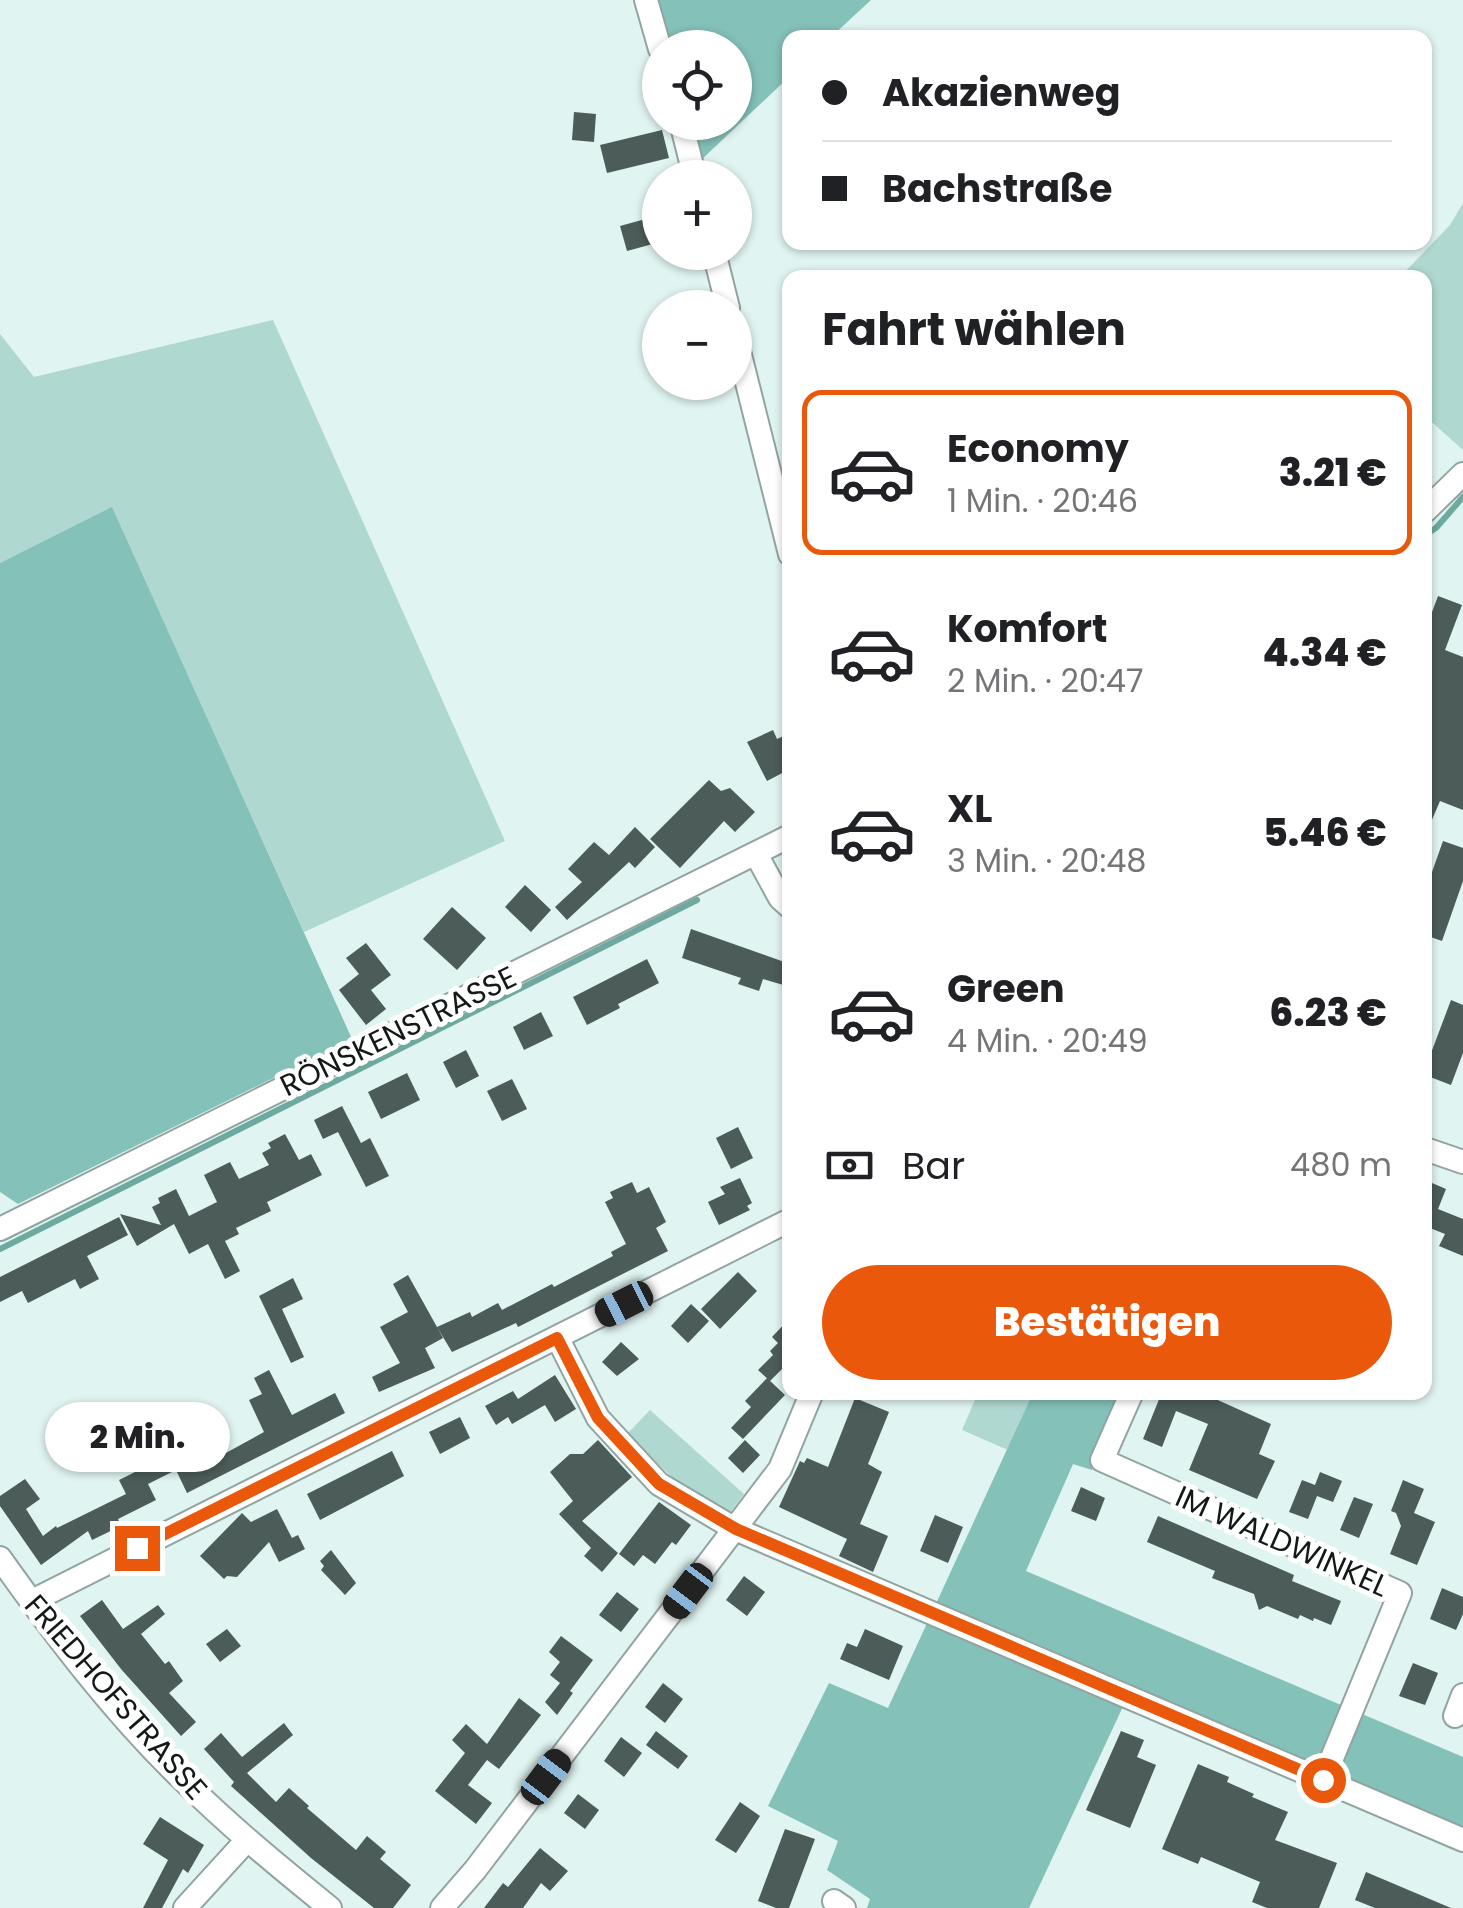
<!DOCTYPE html>
<html lang="de">
<meta charset="utf-8">
<style>
:root{--surface:#fff;--page:#f6f6f6;--text:#202124;--muted:#757577;--line:#e0e0e0;--accent:#ea580c}
body{margin:0;font-family:Poppins,sans-serif;background:var(--page);color:var(--text);height:100vh;display:flex;flex-direction:column;font-size:38px;white-space:nowrap}
*{box-sizing:border-box;margin:0}
p{font-size:32px;color:var(--muted)}
.icon{flex:none;width:55px;height:55px;fill:none;stroke:currentColor;stroke-width:2;stroke-linecap:round;stroke-linejoin:round}
.map{position:relative;flex:1;overflow:hidden}
.details{position:absolute;left:782px;top:270px;width:650px;height:1130px;display:flex;flex-direction:column;background:var(--surface);border-radius:20px;box-shadow:0 2px 8px #0004}
.details>*{flex:none}
.guide{position:absolute;left:782px;top:30px;width:650px;height:220px;border-radius:20px;box-shadow:0 2px 8px #0004;display:grid;align-content:center;height:220px;padding:0 40px;background:var(--surface)}
.tools{position:absolute;left:642px;top:30px;display:grid;gap:20px}
.tools a{display:grid;place-items:center;width:110px;height:110px;border-radius:50%;background:var(--surface);box-shadow:0 2px 8px #0004;font-size:50px}
.end{position:absolute;width:45px;height:45px;margin:-22px;border:12px solid #ea580c;background:#fff;box-shadow:0 0 0 5px #fff}
.from{border-radius:50%}
.bubble{position:absolute;height:70px;border-radius:35px;background:var(--surface);box-shadow:0 2px 8px #0004;font-size:32px;font-weight:800;line-height:70px;text-align:center}
.car{position:absolute;width:30px;height:60px;margin:-30px -15px;border-radius:12px;box-shadow:0 0 8px 2px #0007;background:linear-gradient(#222 24%,#8ab4d8 0 40%,#222 0 76%,#8ab4d8 0 86%,#222 0)}
.guide b{display:flex;align-items:center;gap:35px;height:95px;font-size:38px}
.guide b+b{border-top:2px solid var(--line)}
.guide i{width:25px;height:25px;background:var(--text)}
ul{padding:0;list-style:none}
li{display:flex;align-items:center;gap:30px;height:165px;margin:0 20px 15px;padding:0 20px;border:5px solid transparent;border-radius:20px}
li div{flex:1}
li b{display:block;font-size:38px}
li em{font-style:normal;font-weight:800}
li.on{border-color:var(--accent)}
li>.icon{width:90px;height:90px;stroke-width:1.5}
h2{padding:0 40px;font-size:45px;line-height:120px}
.pay{display:flex;align-items:center;gap:25px;height:110px;padding:0 40px;font-size:38px}
.pay p{margin-inline-start:auto}
.action{display:flex;gap:20px;margin-top:auto;padding:20px 40px}
.action a{flex:1;height:115px;border-radius:60px;background:var(--accent);color:#fff;font-size:40px;font-weight:800;line-height:115px;text-align:center}
.map>svg:first-child{display:block}
</style>
<div class="map">
<svg width="1463" height="1908" viewBox="0 0 1463 1908">
<rect width="100%" height="100%" fill="#e0f4f1"/>
<path fill="#afd8d1" d="M1463,203V450L1425,416V278L1400,277L1450,225Z
M273,320L505,841L304,932L112,508L0,563V334L34,377Z
M978,1393H1034L1008,1450L962,1430Z
M650,1410L744,1494L731,1511C699,1511 651,1456 628,1433Z"/>
<path fill="#84c1b8" d="M652,0H871L831,37L790,38V76L699,162L687,123L735,122V48L666,47Z
M112,507L352,1039L18,1204L0,1192V563Z
M1033,1393H1126L1092,1470L1073,1464L1026,1571L1463,1757V1840L1127,1698L1029,1908H867L870,1899L827,1870L838,1841L768,1806L829,1683L888,1708Z"/>
<g fill="none" stroke-linecap="round" stroke-linejoin="round">
<path stroke="#6ea9a0" stroke-width="6" d="M1425,535L1436,528L1463,497
M0,1249L697,900"/>
</g>
<path fill="#4b5c59" d="M574,112L596,114L594,142L572,140Z
M662,130L669,158L607,173L600,145Z
M660,215V242L627,251L620,226Z
M1438,596L1462,605L1445,650L1463,657V810L1440,801L1425,836V631Z
M773,730L777,739L790,733V769L767,781L747,742Z
M709,780L721,791L730,788L755,812L735,832L724,821L680,868L650,839Z
M635,827L655,847L635,868L629,862L567,920L555,907L582,882L568,869L594,842L609,855Z
M1443,841L1463,848V881L1442,941L1425,935V870L1432,872Z
M525,885L551,910L531,932L505,907Z
M452,907L486,938L457,970L423,939Z
M691,929L790,964V987L763,979L759,991L738,984L741,978L682,958Z
M366,943L391,975L371,990L386,1009L366,1025L339,990L359,974L346,958Z
M647,959L659,983L618,1004L620,1008L587,1025L573,997Z
M1451,1000L1463,1005V1053L1451,1085L1425,1075V1069Z
M541,1012L553,1036L524,1050L513,1027Z
M466,1050L479,1076L456,1088L443,1062Z
M407,1073L420,1100L381,1119L368,1092Z
M512,1079L527,1109L502,1121L487,1091Z
M342,1106L361,1143L370,1138L389,1176L366,1187L338,1132L323,1139L314,1120Z
M738,1127L753,1158L731,1169L716,1138Z
M285,1134L299,1160L311,1154L322,1175L267,1202L271,1211L236,1228L239,1234L225,1241L240,1271L225,1279L208,1244L189,1254L174,1224L137,1246L120,1214L161,1225L152,1207L160,1203L158,1198L176,1189L189,1216L217,1202L204,1175L230,1162L239,1179L269,1165L262,1153L271,1148L268,1143Z
M740,1178L752,1203L747,1206L750,1210L719,1225L708,1202L725,1194L720,1187Z
M1425,1180L1446,1189L1438,1209L1463,1219V1256L1439,1246L1445,1234L1430,1228L1425,1239Z
M632,1182L637,1193L649,1187L666,1222L656,1228L668,1251L518,1327L516,1323L452,1352L437,1327L443,1338L425,1348L435,1368L379,1392L372,1377L400,1363L380,1327L408,1312L393,1284L408,1275L437,1327L470,1312L472,1317L498,1303L502,1310L552,1284L554,1287L613,1256L611,1252L626,1244L605,1202L613,1198L610,1192Z
M119,1217L128,1235L87,1256L99,1279L80,1289L75,1279L28,1303L22,1291L0,1302V1277Z
M738,1272L757,1291L720,1329L701,1309Z
M293,1278L303,1299L282,1309L304,1357L291,1363L259,1296Z
M691,1304L709,1321L688,1343L671,1326Z
M790,1318V1371L785,1366L770,1381L758,1370L773,1355L770,1351L778,1343L772,1337Z
M621,1342L639,1359L617,1376L602,1362Z
M269,1370L292,1415L335,1393L345,1413L187,1493L176,1470L148,1484L156,1500L118,1519L121,1526L92,1540L88,1531L41,1565L0,1506V1496L25,1479L40,1499L26,1509L43,1536L56,1526L57,1528L126,1494L119,1480L149,1465L133,1431L192,1406L215,1453L222,1450L224,1454L264,1432L249,1400L262,1394L254,1378Z
M555,1375L576,1409L555,1422L545,1405L512,1424L508,1417L496,1425L485,1406L513,1391L518,1399Z
M767,1378L785,1395L743,1439L731,1428L751,1407L745,1401Z
M1162,1392H1200L1271,1424L1259,1454L1275,1461L1257,1499L1189,1470L1208,1424L1176,1411L1162,1447L1143,1439Z
M855,1398L889,1412L868,1464L882,1472L860,1524L888,1536L873,1572L839,1556L847,1539L779,1507L800,1461L804,1463L807,1458L828,1467Z
M460,1417L470,1438L440,1454L429,1432Z
M598,1440L632,1477L582,1521L618,1553L602,1572L584,1556L591,1548L559,1514L573,1501L550,1472L570,1454H583Z
M745,1440L760,1455L743,1473L728,1458Z
M392,1451L404,1476L320,1520L307,1494Z
M1320,1472L1342,1481L1333,1502L1317,1496L1308,1519L1289,1512L1302,1480L1315,1485Z
M1403,1480L1424,1489L1414,1513L1435,1522L1417,1565L1390,1554L1401,1526L1396,1513L1391,1511Z
M1081,1487L1105,1498L1096,1521L1071,1511Z
M1354,1497L1373,1504L1359,1538L1340,1530Z
M659,1502L691,1525L676,1545L672,1542L655,1564L643,1555L634,1566L619,1554Z
M277,1509L292,1538L298,1535L305,1549L279,1562L269,1542L237,1577L227,1576L224,1579L200,1556L242,1513L251,1522Z
M935,1515L963,1527L948,1563L920,1551Z
M1158,1516L1294,1575L1292,1581L1341,1601L1331,1625L1314,1618L1313,1621L1300,1615L1298,1619L1267,1606L1259,1610L1254,1594L1212,1578L1215,1571L1147,1542Z
M331,1550L356,1583L345,1595L321,1570L324,1566L320,1561Z
M744,1576L765,1592L747,1616L726,1600Z
M1442,1588L1463,1597V1614L1456,1630L1430,1619Z
M617,1592L639,1609L621,1632L599,1615Z
M102,1600L123,1629L158,1605L165,1614L141,1634L165,1664L169,1661L183,1681L169,1693L196,1722L181,1736L121,1669L80,1616Z
M227,1629L241,1646L220,1662L206,1644Z
M865,1629L903,1646L889,1680L840,1659L847,1643L857,1647Z
M561,1636L593,1660L570,1691L573,1693L557,1715L545,1702L560,1683L550,1675L560,1662L549,1652Z
M1413,1663L1438,1673L1425,1705L1399,1696Z
M663,1683L683,1699L665,1723L645,1707Z
M519,1698L541,1715L499,1769L487,1760L468,1785L492,1803L476,1824L435,1791L465,1753L452,1740L466,1724L487,1744Z
M284,1723L293,1735L247,1773L276,1802L289,1788L309,1806L307,1808L356,1850L367,1836L386,1852L380,1859L411,1885L393,1908H374L311,1858L231,1786L234,1782L204,1749L221,1733L242,1757Z
M656,1731L688,1756L678,1769L646,1745Z
M1121,1731L1144,1740L1137,1757L1156,1765L1130,1828L1086,1810Z
M621,1737L642,1753L624,1777L604,1761Z
M1198,1764L1229,1777L1227,1782L1254,1794L1252,1797L1288,1812L1275,1840L1337,1863L1319,1908H1267L1252,1902L1260,1882L1201,1857L1198,1864L1162,1849Z
M578,1794L599,1810L585,1829L564,1813Z
M740,1802L760,1816L736,1853L715,1840Z
M160,1817L204,1845L188,1873L183,1869L162,1908H143L168,1860L143,1844Z
M785,1829L815,1839L789,1908H776L758,1901Z
M540,1848L568,1871L550,1891L541,1883L523,1908H484L503,1883L508,1887Z
M1366,1872L1451,1908H1375L1355,1900Z"/>
<g fill="none" stroke-linecap="round" stroke-linejoin="round">
<g stroke="#91a4a1" stroke-width="26">
<path id="minor" d="M646,0L660,49
M681,122L695,178
M714,252L728,308
M735,335L790,554
M1425,511L1463,474
M756,854L780,898L790,907
M1425,1149L1463,1162
M0,1229L790,836
M557,1337L598,1418L659,1484L735,1529L1463,1840
M1132,1392L1102,1460L1400,1593L1323,1780
M0,1558C54,1634 113,1712 180,1777C227,1824 278,1866 330,1908
M32,1601L790,1220
M1455,1716L1463,1695
M834,1901L844,1908
M185,1908L247,1840
M442,1908L475,1870L780,1469L812,1392"/>
</g>
<use href="#minor" stroke="#fff" stroke-width="22"/>
</g>
<g fill="none" stroke-linecap="round" stroke-linejoin="round">
<path stroke="#ea580c" stroke-width="12" d="M137,1548L557,1338L598,1418L659,1484L736,1529L1323,1780"/>
</g>
<g text-anchor="middle" dominant-baseline="central" stroke-width="10" stroke-linejoin="round" paint-order="stroke">
<g font-size="30" fill="#121918" stroke="#fff">
<text transform="translate(398 1031) rotate(-26)">RÖNSKENSTRASSE</text>
<text transform="translate(1282 1541) rotate(24)">IM WALDWINKEL</text>
<text transform="translate(116 1697) rotate(49)">FRIEDHOFSTRASSE</text>
</g>
</g>
</svg>
<div class="tools">
<a><svg class="icon" aria-label="locate" viewBox="0 0 24 24"><circle cx="12" cy="12" r="6"/><path d="M12 2v4M12 18v4M2 12h4M18 12h4"/></svg></a>
<a>+</a>
<a>−</a>
</div>
<i class="end from" style="left:1323px;top:1780px"></i>
<i class="end" style="left:137px;top:1548px"></i>
<div class="bubble" style="left:45px;top:1402px;width:185px">2 Min.</div>
<i class="car" style="left:624px;top:1304px;rotate:243deg"></i>
<i class="car" style="left:688px;top:1591px;rotate:217deg"></i>
<i class="car" style="left:546px;top:1777px;rotate:37deg"></i>
<div class="guide">
<b><i class="from"></i>Akazienweg</b>
<b><i></i>Bachstraße</b>
</div>
<section class="details">
<h2>Fahrt wählen</h2>
<ul>
<li class="on"><svg class="icon" aria-label="car" viewBox="0 0 24 24"><path d="M5 17H2v-5l4-1 3-4h7l3 4 3 1v5h-3M9 17h6M6 11h13"/><circle cx="7" cy="17" r="2"/><circle cx="17" cy="17" r="2"/></svg><div><b>Economy</b><p>1 Min. · 20:46</p></div><em>3.21 €</em></li>
<li><svg class="icon" aria-label="car" viewBox="0 0 24 24"><path d="M5 17H2v-5l4-1 3-4h7l3 4 3 1v5h-3M9 17h6M6 11h13"/><circle cx="7" cy="17" r="2"/><circle cx="17" cy="17" r="2"/></svg><div><b>Komfort</b><p>2 Min. · 20:47</p></div><em>4.34 €</em></li>
<li><svg class="icon" aria-label="car" viewBox="0 0 24 24"><path d="M5 17H2v-5l4-1 3-4h7l3 4 3 1v5h-3M9 17h6M6 11h13"/><circle cx="7" cy="17" r="2"/><circle cx="17" cy="17" r="2"/></svg><div><b>XL</b><p>3 Min. · 20:48</p></div><em>5.46 €</em></li>
<li><svg class="icon" aria-label="car" viewBox="0 0 24 24"><path d="M5 17H2v-5l4-1 3-4h7l3 4 3 1v5h-3M9 17h6M6 11h13"/><circle cx="7" cy="17" r="2"/><circle cx="17" cy="17" r="2"/></svg><div><b>Green</b><p>4 Min. · 20:49</p></div><em>6.23 €</em></li>
</ul>
<div class="pay"><svg class="icon" aria-label="cash" viewBox="0 0 24 24"><path d="M3 7h18v10H3z"/><circle cx="12" cy="12" r="2"/></svg>Bar<p>480 m</p></div>
<div class="action"><a>Bestätigen</a></div>
</section>
</div>
